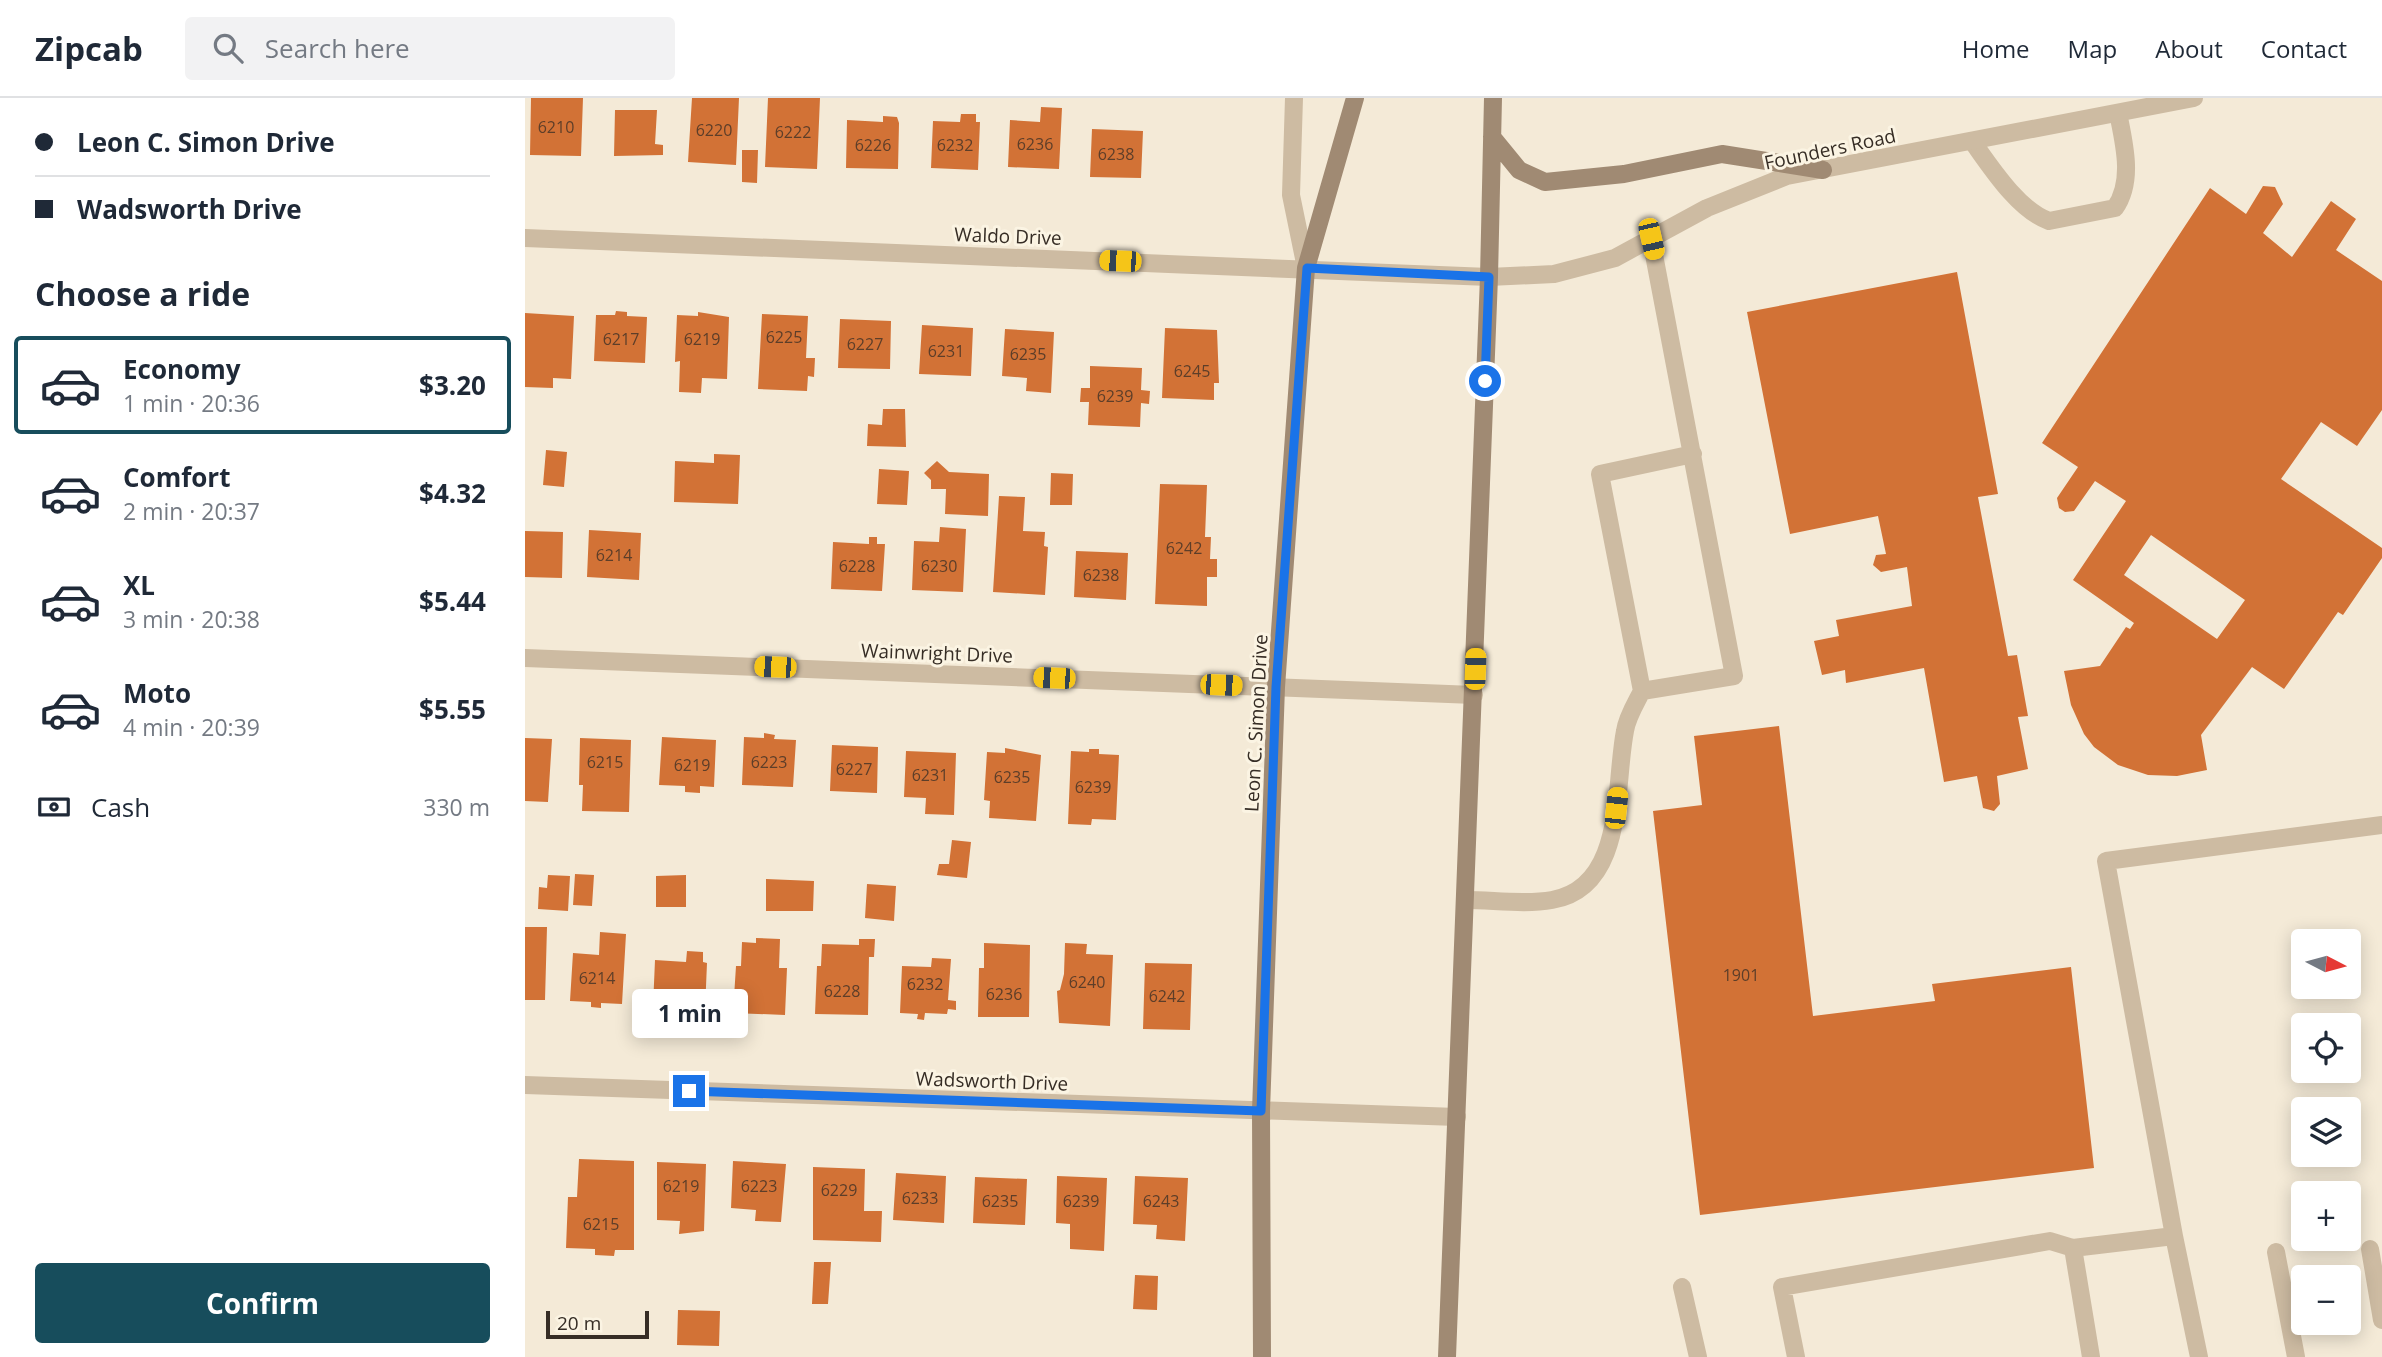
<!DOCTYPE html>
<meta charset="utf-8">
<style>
:root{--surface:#fff;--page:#f2f2f3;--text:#1f2937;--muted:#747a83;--line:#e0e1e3;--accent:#174d5c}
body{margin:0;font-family:"Open Sans",sans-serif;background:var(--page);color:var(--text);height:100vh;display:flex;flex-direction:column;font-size:26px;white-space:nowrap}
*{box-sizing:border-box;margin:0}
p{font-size:23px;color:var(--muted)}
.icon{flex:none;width:38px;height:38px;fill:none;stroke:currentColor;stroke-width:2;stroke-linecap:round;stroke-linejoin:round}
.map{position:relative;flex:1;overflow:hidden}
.side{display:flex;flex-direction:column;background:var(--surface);width:525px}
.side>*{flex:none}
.hud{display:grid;align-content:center;height:154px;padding:0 35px;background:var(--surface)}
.needle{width:46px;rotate:96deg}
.tools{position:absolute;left:1766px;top:831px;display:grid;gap:14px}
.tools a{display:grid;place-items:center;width:70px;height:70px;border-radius:7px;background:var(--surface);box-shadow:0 4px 18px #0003;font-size:35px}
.scale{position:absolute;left:21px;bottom:18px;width:103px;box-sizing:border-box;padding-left:7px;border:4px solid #362d25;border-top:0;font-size:19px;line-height:24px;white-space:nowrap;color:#362d25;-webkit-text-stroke:5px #fbf4e3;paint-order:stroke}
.end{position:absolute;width:32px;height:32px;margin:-16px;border:9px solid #1a73e8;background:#fff;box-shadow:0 0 0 4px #fff}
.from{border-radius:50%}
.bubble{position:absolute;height:49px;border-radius:7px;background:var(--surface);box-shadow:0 4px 18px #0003;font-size:23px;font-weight:700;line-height:49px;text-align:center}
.car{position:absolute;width:21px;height:42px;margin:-21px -10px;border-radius:9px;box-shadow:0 0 5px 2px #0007;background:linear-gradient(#f5c518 24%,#345 0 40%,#f5c518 0 76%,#345 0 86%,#f5c518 0)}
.hud b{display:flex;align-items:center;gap:24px;height:66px;font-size:26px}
.hud b+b{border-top:2px solid var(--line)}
.hud i{width:18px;height:18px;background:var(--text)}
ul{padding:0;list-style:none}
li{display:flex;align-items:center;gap:21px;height:98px;margin:0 14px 10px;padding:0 21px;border:4px solid transparent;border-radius:7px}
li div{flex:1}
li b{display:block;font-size:26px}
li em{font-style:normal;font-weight:700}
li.on{border-color:var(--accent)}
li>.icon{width:63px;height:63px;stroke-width:1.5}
h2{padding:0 35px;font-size:32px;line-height:84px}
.pay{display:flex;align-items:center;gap:18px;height:77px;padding:0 35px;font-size:26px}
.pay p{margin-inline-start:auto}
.cta{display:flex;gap:14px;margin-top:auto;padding:14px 35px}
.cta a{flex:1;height:80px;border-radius:7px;background:var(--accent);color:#fff;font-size:28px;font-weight:700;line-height:80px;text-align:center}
header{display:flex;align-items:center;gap:42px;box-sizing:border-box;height:98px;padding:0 35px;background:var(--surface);border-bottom:2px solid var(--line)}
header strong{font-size:33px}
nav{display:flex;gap:38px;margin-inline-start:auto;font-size:24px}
.search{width:490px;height:63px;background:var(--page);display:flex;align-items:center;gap:18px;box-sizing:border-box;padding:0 24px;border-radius:7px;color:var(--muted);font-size:26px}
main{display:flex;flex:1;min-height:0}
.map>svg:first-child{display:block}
</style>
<header>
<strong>Zipcab</strong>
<div class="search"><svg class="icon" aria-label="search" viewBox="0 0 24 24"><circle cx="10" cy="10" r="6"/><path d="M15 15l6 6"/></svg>Search here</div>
<nav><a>Home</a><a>Map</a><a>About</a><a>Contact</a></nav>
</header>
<main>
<section class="side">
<div class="hud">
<b><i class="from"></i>Leon C. Simon Drive</b>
<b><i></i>Wadsworth Drive</b>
</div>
<h2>Choose a ride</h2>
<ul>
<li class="on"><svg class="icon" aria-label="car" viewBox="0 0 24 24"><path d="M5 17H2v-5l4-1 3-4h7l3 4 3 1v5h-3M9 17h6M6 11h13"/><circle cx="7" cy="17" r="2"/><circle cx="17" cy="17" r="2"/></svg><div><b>Economy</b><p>1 min · 20:36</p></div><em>$3.20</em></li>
<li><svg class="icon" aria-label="car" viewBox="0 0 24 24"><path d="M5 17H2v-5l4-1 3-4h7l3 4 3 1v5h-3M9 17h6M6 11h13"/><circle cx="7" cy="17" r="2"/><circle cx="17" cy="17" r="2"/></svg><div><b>Comfort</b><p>2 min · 20:37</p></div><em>$4.32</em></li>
<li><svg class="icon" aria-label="car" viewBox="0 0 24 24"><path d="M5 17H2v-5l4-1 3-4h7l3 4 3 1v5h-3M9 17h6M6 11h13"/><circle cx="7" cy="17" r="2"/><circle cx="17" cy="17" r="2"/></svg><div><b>XL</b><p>3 min · 20:38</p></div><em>$5.44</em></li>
<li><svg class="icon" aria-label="car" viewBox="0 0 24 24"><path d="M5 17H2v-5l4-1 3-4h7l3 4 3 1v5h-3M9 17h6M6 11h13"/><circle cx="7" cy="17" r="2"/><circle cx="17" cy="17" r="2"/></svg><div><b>Moto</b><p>4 min · 20:39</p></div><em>$5.55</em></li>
</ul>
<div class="pay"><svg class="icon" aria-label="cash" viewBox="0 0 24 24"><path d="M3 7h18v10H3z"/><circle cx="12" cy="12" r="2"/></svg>Cash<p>330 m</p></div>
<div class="cta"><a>Confirm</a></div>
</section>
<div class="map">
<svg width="1857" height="1259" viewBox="0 0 1857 1259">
<rect width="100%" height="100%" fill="#f4ead7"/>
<path fill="#d27236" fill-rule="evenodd" d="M6,0H58L56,58L5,57Z
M167,0H214L211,67L163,64Z
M243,0H295L292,71L240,69Z
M516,9L537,10L534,71L483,69L485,22L515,24Z
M90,12H132L130,46L138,47V57L89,58Z
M436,16H451V24H455L453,72L406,70L408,23L435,24Z
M358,18L372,19L374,25L373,71L321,70L322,22L358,24Z
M567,31L618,33L616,80L565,79Z
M217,52H233L232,85L217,84Z
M1738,88L1750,89L1758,106L1738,135L1767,159L1806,103L1831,121L1811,152L1857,183V312L1832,348L1796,324L1756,381L1857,450V460L1818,517L1813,514L1759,591L1727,569L1676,637L1682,672L1652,678L1623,677L1593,667L1569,649L1559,636L1546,607L1539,573L1575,568L1601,529L1605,531L1609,525L1548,482L1601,403L1570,383L1549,413L1540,414L1534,410L1532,400L1553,369L1517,345L1685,90L1721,116ZM1626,437L1720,502L1692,541L1599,477Z
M1432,174L1473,396L1453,399L1483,558L1492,557L1503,618L1493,619L1503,671L1472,678L1475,706L1469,713L1458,710L1452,678L1419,684L1399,570L1321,585L1320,572L1297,577L1289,543L1314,538L1311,522L1387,508L1382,469L1356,474L1348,467L1351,457L1361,456L1353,418L1265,436L1222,214Z
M91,213L102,214V218L122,219L120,265L69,263L71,217H90Z
M173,214L204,219L202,281L177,280L176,295L154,294L155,263L150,264L152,217L173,218Z
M0,215L49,218L46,281L28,280V290L0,289Z
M237,216L283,218L281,260H290L289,279L283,278L282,293L233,291Z
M315,221L366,223L365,271L313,270Z
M397,227L448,230L446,278L394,276Z
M640,230L692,232L694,285H689V302L637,300Z
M480,231L529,234L526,295L501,293L502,280L477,278Z
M565,268L617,270L616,292L625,293L624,306L616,305L615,329L563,327L564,304H555L556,290H565Z
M358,311H380L381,349L342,348L343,326L357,327Z
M21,352L42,354L39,389L18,387Z
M189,356L215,357L213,406L149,404L150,363L189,365Z
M412,363L424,374L464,376L463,418L420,416L421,391H406V382L399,375Z
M354,371L384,373L382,407L352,406Z
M526,375L548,376L547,407H525Z
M635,386L682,387L680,439H686L685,461H692V479H682V508L630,506Z
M474,398L500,399L498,433L520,434L519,448L523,449L520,497L468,494Z
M415,429L441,431L438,494L387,492L389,443L414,444Z
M64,432L116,435L114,482L62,479Z
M0,433L38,434L37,480L0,479Z
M344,439H352V446H360L357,493L306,491L308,444L344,446Z
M551,453L603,455L601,502L549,499Z
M1254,628L1288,918L1410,903L1407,886L1546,869L1569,1070L1175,1117L1128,713L1177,707L1169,638Z
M239,635L250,637L249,641L271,642L268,689L217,687L219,639L239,640Z
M137,639L191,642L189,689L175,688V695L160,694V688L134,687Z
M0,640L27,641L23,704L0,703Z
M55,640L106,642L104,714L57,713L58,687H54Z
M307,647L353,649L352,695L305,693Z
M480,650L516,657L511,723L464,720L465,703L459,702L462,654L480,655Z
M564,651H574V656L594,657L591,722L567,721L566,727L543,726L546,653L564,654Z
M381,653L431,655L429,717L400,716L401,700L379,699Z
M427,742L446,744L442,780L412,777L414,766H424Z
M50,776L69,777L67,808L48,807Z
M23,777L45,778L43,813L13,811L14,789L22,790Z
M161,777V809H131V778Z
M241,781L289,783L288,813H241Z
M342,786L371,788L369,823L340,820Z
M0,829H22L20,902H0Z
M75,834L101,836L97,906L76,905V910L66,909V904L45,903L48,855L74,857Z
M231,840L255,841L254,870H262L260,917L208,915L211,868H216L217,844L231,845Z
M334,841H350L349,859H344L343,917L290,916L292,868H296L297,846L334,847Z
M459,845L505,847L504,919H453L454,870H459Z
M540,845L562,846L561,856L588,857L585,928L534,925L532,893L535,892L539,876Z
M162,853L178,854V864L182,865L180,912L128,909L130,862L161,864Z
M407,860L426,861L423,902L431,903V912L423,911L422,916L400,915L399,922L392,921L393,916L375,915L377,868L406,869Z
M620,865L667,866L665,932L618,931Z
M54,1061L109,1063V1152H90L89,1158L70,1157V1151L41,1150L43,1099H52Z
M208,1063L261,1066L256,1124L230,1123L231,1112L206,1110Z
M132,1064L181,1066L179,1133L154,1136L155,1123L132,1122Z
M288,1069L340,1071L339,1113H357L356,1144L288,1142Z
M371,1075L421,1078L419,1125L368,1122Z
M532,1078L582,1080L579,1153L545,1151V1126L531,1125Z
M610,1078L663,1080L660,1143L631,1141L632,1127L608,1126Z
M450,1079L502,1081L500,1127L448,1125Z
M289,1164H306L303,1206H287Z
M610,1177L633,1178L632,1212L608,1211Z
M153,1212L195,1213L194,1248L152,1247Z"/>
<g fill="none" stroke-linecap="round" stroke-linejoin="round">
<path stroke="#cdbba2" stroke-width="18" d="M1447,43C1465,68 1493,112 1524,123L1590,110C1609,83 1599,45 1593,15
M1117,593L1075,376L1168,356
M941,802C968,802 1000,807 1027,802C1101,789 1089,688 1100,633C1102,619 1111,605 1117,593L1209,578L1126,141
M1649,1138L1581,763L1857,727
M1548,1150L1649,1138L1674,1259
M1845,1151L1857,1222
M1751,1154L1771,1259
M1157,1189L1173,1259
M1271,1259L1257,1189L1525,1143L1548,1150L1566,1259"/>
<path stroke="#cdbba2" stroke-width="18" d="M769,0L766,97L781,170
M0,140L964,179L1029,176L1090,160L1182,110L1262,78L1669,0
M0,560L949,597
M0,987L932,1019"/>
<path stroke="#a08a73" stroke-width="18" d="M967,39L994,72L1020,84L1099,76L1197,56L1298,72
M737,1259L736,1013L751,589L781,170L830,0
M922,1259L964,179L968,0"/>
</g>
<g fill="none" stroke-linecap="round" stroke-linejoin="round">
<path stroke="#1a73e8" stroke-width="9" d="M164,993L736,1013L751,589L782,170L964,179L960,283"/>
</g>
<g text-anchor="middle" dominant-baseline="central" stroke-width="6" stroke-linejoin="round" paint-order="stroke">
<g font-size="16" fill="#5d3e29">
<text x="31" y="29">6210</text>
<text x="189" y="32">6220</text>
<text x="268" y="34">6222</text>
<text x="510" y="46">6236</text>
<text x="348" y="47">6226</text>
<text x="430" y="47">6232</text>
<text x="591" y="56">6238</text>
<text x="259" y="239">6225</text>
<text x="96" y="241">6217</text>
<text x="177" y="241">6219</text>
<text x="340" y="246">6227</text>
<text x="421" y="253">6231</text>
<text x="503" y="256">6235</text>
<text x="667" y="273">6245</text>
<text x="590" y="298">6239</text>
<text x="659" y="450">6242</text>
<text x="89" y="457">6214</text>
<text x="332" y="468">6228</text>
<text x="414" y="468">6230</text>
<text x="576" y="477">6238</text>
<text x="80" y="664">6215</text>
<text x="244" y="664">6223</text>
<text x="167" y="667">6219</text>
<text x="329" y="671">6227</text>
<text x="405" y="677">6231</text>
<text x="487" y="679">6235</text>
<text x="568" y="689">6239</text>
<text x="1216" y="877">1901</text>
<text x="72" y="880">6214</text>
<text x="562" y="884">6240</text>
<text x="400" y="886">6232</text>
<text x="317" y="893">6228</text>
<text x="479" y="896">6236</text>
<text x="642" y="898">6242</text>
<text x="156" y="1088">6219</text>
<text x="234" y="1088">6223</text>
<text x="314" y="1092">6229</text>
<text x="395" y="1100">6233</text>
<text x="475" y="1103">6235</text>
<text x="556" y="1103">6239</text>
<text x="636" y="1103">6243</text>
<text x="76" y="1126">6215</text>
</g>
<g font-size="19" fill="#362d25" stroke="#fbf4e3">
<text transform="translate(1305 51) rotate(-12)">Founders Road</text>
<text transform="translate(483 138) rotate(2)">Waldo Drive</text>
<text transform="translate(412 555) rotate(2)">Wainwright Drive</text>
<text transform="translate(731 625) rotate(-87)">Leon C. Simon Drive</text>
<text transform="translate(467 983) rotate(2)">Wadsworth Drive</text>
</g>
</g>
</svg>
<div class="tools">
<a><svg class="needle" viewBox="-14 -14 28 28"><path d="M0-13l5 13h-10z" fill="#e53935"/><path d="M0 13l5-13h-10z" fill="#747a83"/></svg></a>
<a><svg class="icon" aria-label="locate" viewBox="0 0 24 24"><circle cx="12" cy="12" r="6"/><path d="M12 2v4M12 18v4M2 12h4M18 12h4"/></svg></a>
<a><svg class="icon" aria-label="layers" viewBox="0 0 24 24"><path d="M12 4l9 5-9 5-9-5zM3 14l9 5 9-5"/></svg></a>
<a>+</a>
<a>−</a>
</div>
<div class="scale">20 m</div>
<i class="end from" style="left:960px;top:283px"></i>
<i class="end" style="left:164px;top:993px"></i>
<div class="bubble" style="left:107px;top:891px;width:116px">1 min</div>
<i class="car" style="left:1126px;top:141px;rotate:167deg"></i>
<i class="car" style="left:595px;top:163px;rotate:272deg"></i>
<i class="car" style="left:250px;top:569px;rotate:272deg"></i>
<i class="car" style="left:950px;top:571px;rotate:2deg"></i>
<i class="car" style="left:529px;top:580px;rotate:272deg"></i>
<i class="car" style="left:696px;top:587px;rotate:92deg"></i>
<i class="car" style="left:1091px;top:710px;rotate:6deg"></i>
</div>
</main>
